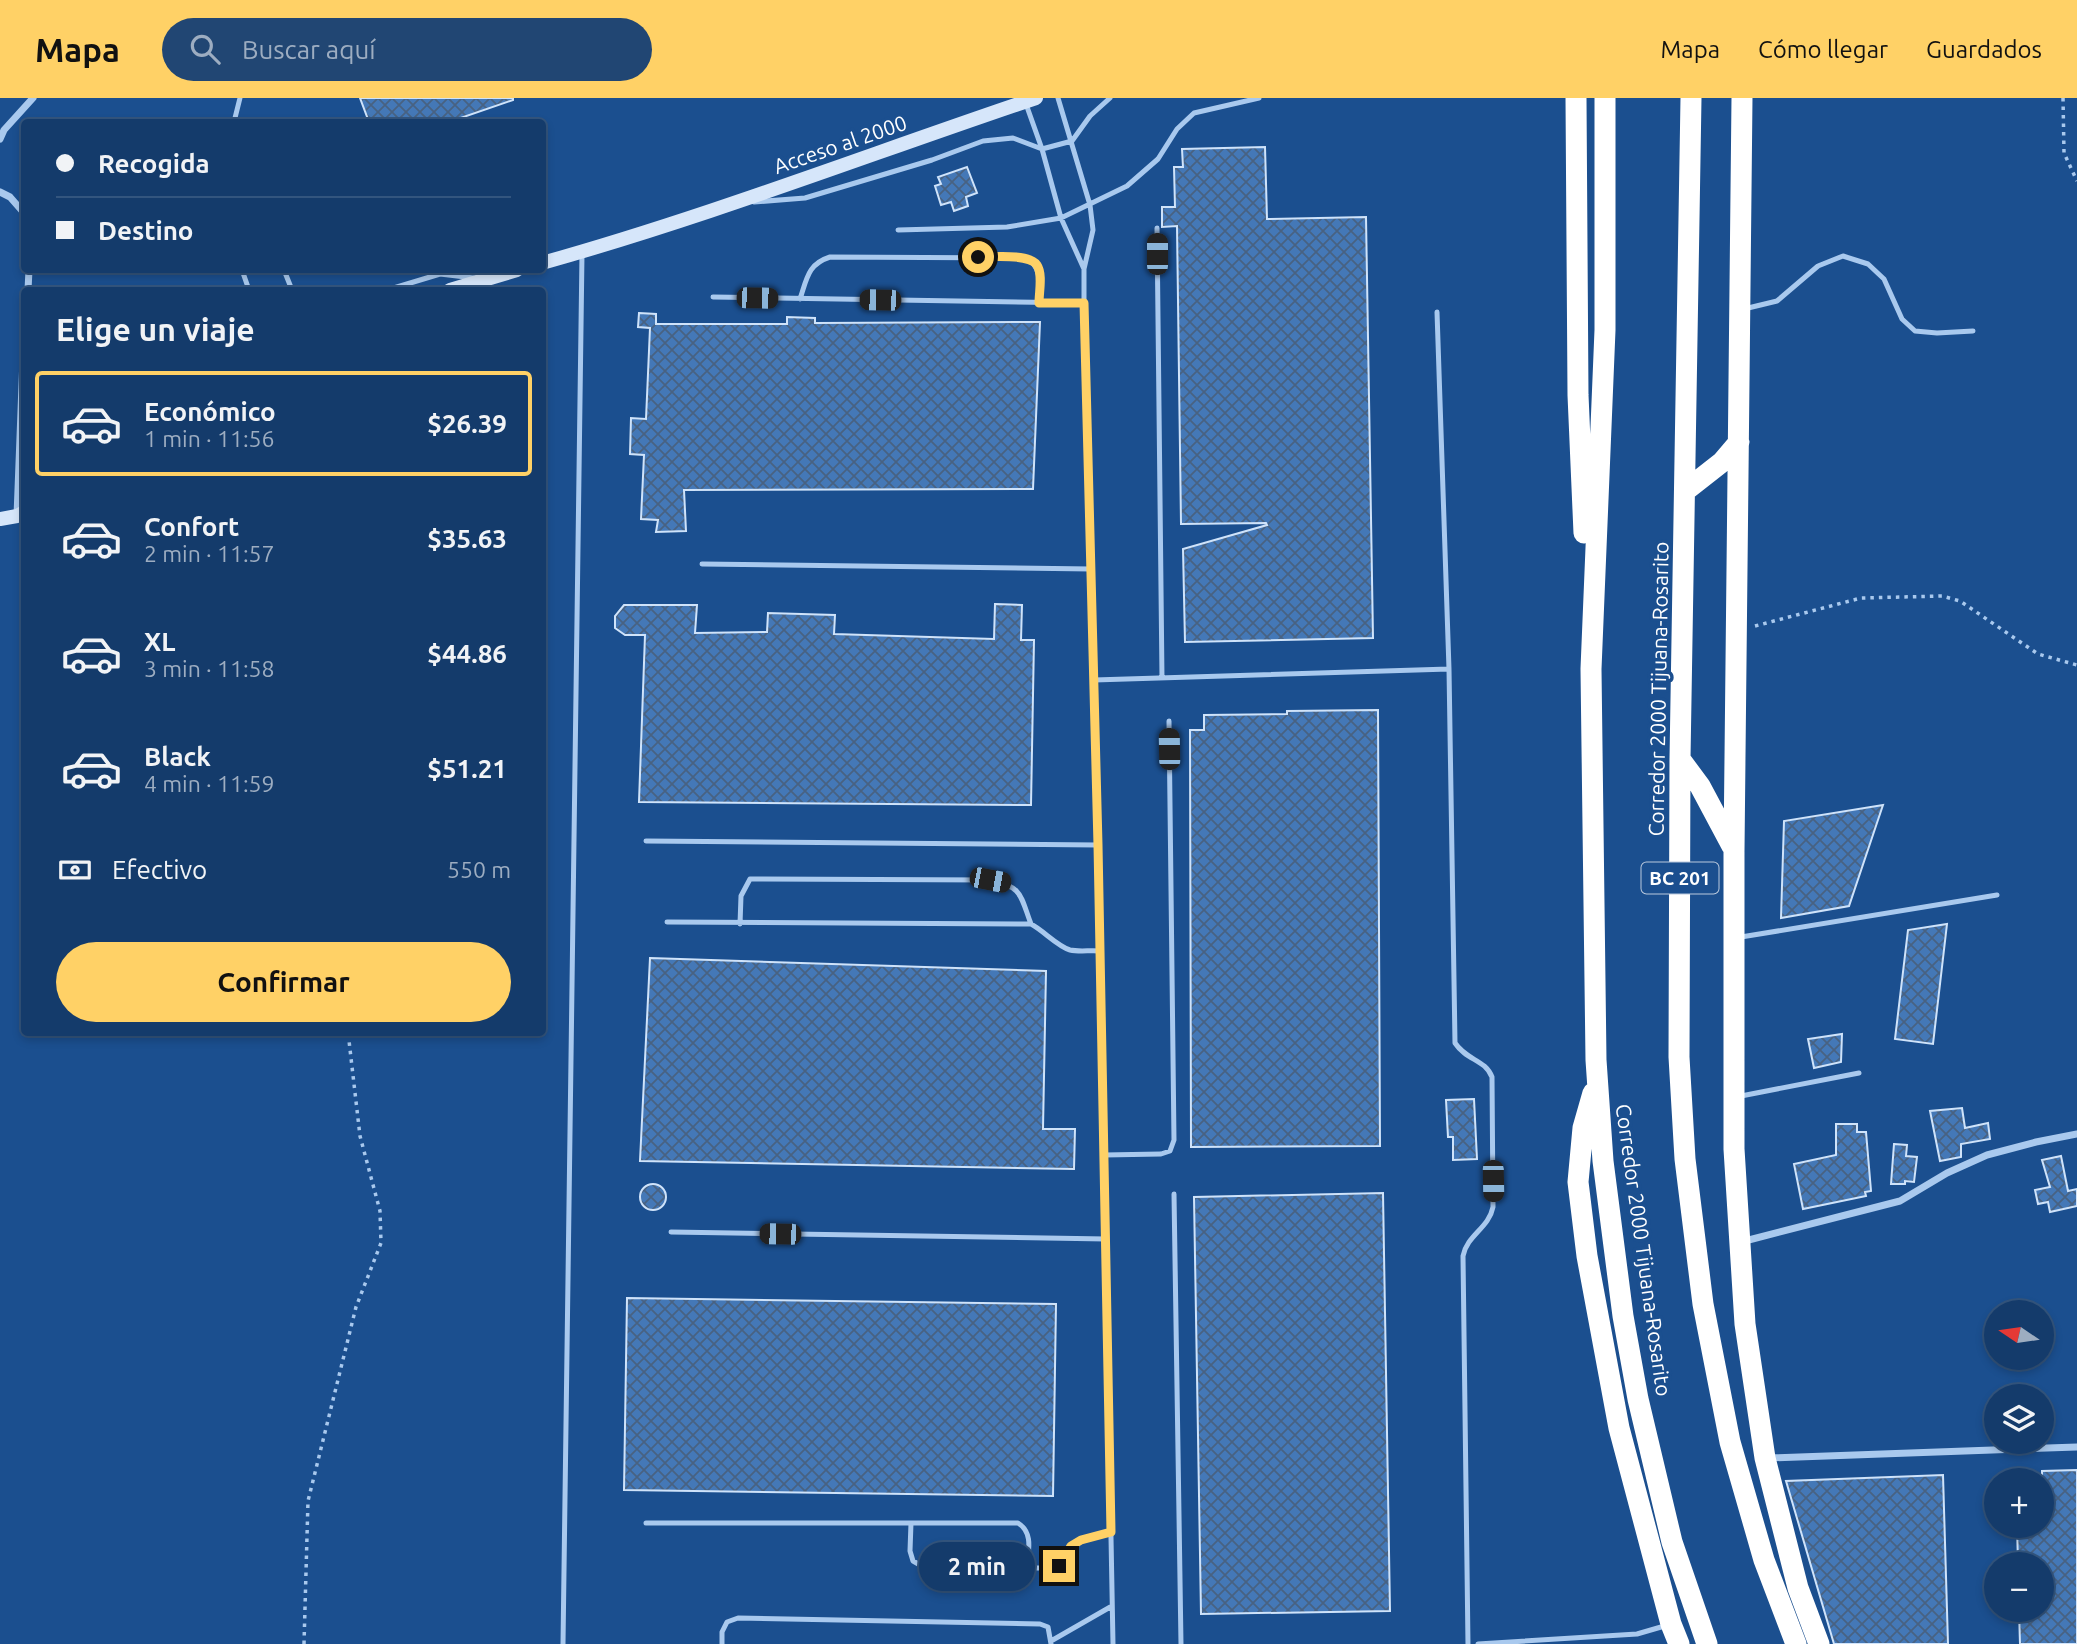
<!DOCTYPE html>
<html lang="es">
<meta charset="utf-8">
<style>
:root{--surface:#143b6b;--page:#214673;--text:#f1f3f6;--muted:#9dadc1;--line:#33557e;--accent:#ffd166}
body{margin:0;font-family:Ubuntu,sans-serif;background:var(--page);color:var(--text);height:100vh;display:flex;flex-direction:column;font-size:26px;white-space:nowrap}
*{box-sizing:border-box;margin:0}
p{font-size:23px;color:var(--muted)}
.icon{flex:none;width:38px;height:38px;fill:none;stroke:currentColor;stroke-width:2;stroke-linecap:round;stroke-linejoin:round}
.map{position:relative;flex:1;overflow:hidden}
.sheet{position:absolute;left:21px;top:189px;width:525px;height:749px;display:flex;flex-direction:column;background:var(--surface);border-radius:7px;box-shadow:0 4px 10px #0003,0 0 0 2px var(--line)}
.sheet>*{flex:none}
.top-card{position:absolute;left:21px;top:21px;width:525px;height:154px;border-radius:7px;box-shadow:0 4px 10px #0003,0 0 0 2px var(--line);display:grid;align-content:center;height:154px;padding:0 35px;background:var(--surface)}
.needle{width:46px;rotate:283deg}
.fabs{position:absolute;left:1984px;top:1202px;display:grid;gap:14px}
.fabs a{display:grid;place-items:center;width:70px;height:70px;border-radius:50%;background:var(--surface);box-shadow:0 4px 10px #0003,0 0 0 2px var(--line);font-size:35px}
.end{position:absolute;width:32px;height:32px;margin:-16px;border:9px solid #ffd166;background:#111;box-shadow:0 0 0 4px #111}
.from{border-radius:50%}
.bubble{position:absolute;height:49px;border-radius:24px;background:var(--surface);box-shadow:0 4px 10px #0003,0 0 0 2px var(--line);font-size:23px;font-weight:700;line-height:49px;text-align:center}
.car{position:absolute;width:21px;height:42px;margin:-21px -10px;border-radius:9px;box-shadow:0 0 5px 2px #0007;background:linear-gradient(#222 24%,#8ab4d8 0 40%,#222 0 76%,#8ab4d8 0 86%,#222 0)}
.top-card b{display:flex;align-items:center;gap:24px;height:66px;font-size:26px}
.top-card b+b{border-top:2px solid var(--line)}
.top-card i{width:18px;height:18px;background:var(--text)}
ul{padding:0;list-style:none}
li{display:flex;align-items:center;gap:21px;height:105px;margin:0 14px 10px;padding:0 21px;border:4px solid transparent;border-radius:7px}
li div{flex:1}
li b{display:block;font-size:26px}
li em{font-style:normal;font-weight:700}
li.selected{border-color:var(--accent)}
li>.icon{width:63px;height:63px;stroke-width:1.5}
h2{padding:0 35px;font-size:32px;line-height:84px}
.pay{display:flex;align-items:center;gap:18px;height:77px;padding:0 35px;font-size:26px}
.pay p{margin-inline-start:auto}
.primary-button{display:flex;gap:14px;margin-top:auto;padding:14px 35px}
.primary-button a{flex:1;height:80px;border-radius:42px;background:var(--accent);color:#111;font-size:28px;font-weight:700;line-height:80px;text-align:center}
header{display:flex;align-items:center;gap:42px;box-sizing:border-box;height:98px;padding:0 35px;background:var(--accent);color:#111}
header strong{font-size:33px}
nav{display:flex;gap:38px;margin-inline-start:auto;font-size:24px}
.search{width:490px;height:63px;background:var(--page);display:flex;align-items:center;gap:18px;box-sizing:border-box;padding:0 24px;border-radius:38px;color:var(--muted);font-size:26px}
.map>svg:first-child{display:block}
</style>
<header>
<strong>Mapa</strong>
<div class="search"><svg class="icon" aria-label="search" viewBox="0 0 24 24"><circle cx="10" cy="10" r="6"/><path d="M15 15l6 6"/></svg>Buscar aquí</div>
<nav><a>Mapa</a><a>Cómo llegar</a><a>Guardados</a></nav>
</header>
<div class="map">
<svg width="2077" height="1546" viewBox="0 0 2077 1546">
<defs>
<pattern id="building-cross-hatch" width="8" height="8" patternUnits="userSpaceOnUse" patternTransform="scale(1.75)"><rect width="8" height="8" fill="#4478b7"/><path d="M0 0l8 8M0 8l8-8" fill="none" stroke="#486282"/></pattern>
</defs>
<rect width="100%" height="100%" fill="#1b4f8f"/>
<path fill="url(#building-cross-hatch)" stroke="#cfe3fa" stroke-width="2" d="M360,0H513V2L449,24H369Z
M1265,49L1267,121L1366,119L1373,540L1185,544L1183,451L1267,427L1266,425L1181,426L1177,128L1162,129V109H1175L1174,69H1183L1182,51Z
M967,69L977,95L966,99L968,108L954,113L951,104L941,107L935,88L941,86L938,79Z
M639,215L656,216V226H787V219L815,220V225L1040,224L1033,391L684,392L686,433L656,434L658,422L641,421L644,357L630,356L631,320L646,321L650,230L638,229Z
M995,506L1022,507L1021,542H1034L1031,707L639,704L645,537H625L615,530V518L624,507H697L695,535L767,534L768,515L835,517L834,536L994,541Z
M1378,612L1380,1048L1191,1049L1190,632H1204V617L1287,616V613Z
M1883,707L1849,808L1781,820L1784,723Z
M1947,826L1933,946L1895,941L1908,832Z
M650,860L1046,873L1043,1031H1075L1074,1071L640,1063Z
M1842,936L1841,964L1814,970L1808,941Z
M1474,1001L1477,1061L1453,1062V1039H1448L1446,1002Z
M1962,1010L1965,1030L1988,1025L1990,1041L1961,1046V1059L1940,1063L1930,1013Z
M1836,1026H1857V1034H1866L1871,1093L1865,1094L1866,1098L1803,1111L1794,1066L1836,1057Z
M1894,1046L1907,1047L1906,1058L1917,1059L1914,1084L1905,1083V1086H1891Z
M2061,1058L2068,1093L2077,1091V1108L2050,1114L2048,1104L2038,1106L2035,1092L2050,1089L2042,1062Z
M640 1099a13 13 0 1 1 26 0a13 13 0 1 1-26 0Z
M1383,1095L1390,1513L1201,1516L1194,1099Z
M627,1200L1056,1206L1053,1398L624,1392Z
M2077,1372V1546H2020L2019,1512H2042V1466H2018L2017,1428H2042V1373Z
M1943,1377L1948,1546H1834L1786,1383Z"/>
<g fill="none" stroke-linecap="round" stroke-linejoin="round">
<path stroke="#a9c9ee" stroke-width="3.5" stroke-dasharray="3.5 5" stroke-linecap="butt" d="M2063,0L2064,55L2077,83
M1755,528L1861,500L1942,498L1960,503L2038,556L2077,567
M304,1546L308,1403L356,1209L381,1145L380,1113L360,1038L348,934"/>
<path stroke="#a9c9ee" stroke-width="5" d="M1058,0L1090,107L1093,132L1084,171V205L1098,747L1113,1546
M1026,6L1042,51L1061,120L1084,171
M234,24L240,0
M754,104L805,100L932,62L983,43L1013,40L1042,51L1072,43L1090,18L1110,0
M1157,130L1162,580
M898,132L1007,129L1061,120L1127,88L1158,61L1177,31L1194,15L1259,0
M242,172L249,192
M284,172L292,192
M387,192L440,176L474,180
M713,199L1084,205
M800,201C807,180 808,166 830,159L1027,160C1043,171 1039,187 1039,205
M1744,211L1777,203L1818,168L1843,158L1868,166L1884,181L1902,221L1915,233L1937,235L1973,233
M1437,214L1449,571L1455,945C1467,963 1485,961 1492,979L1493,1109C1489,1130 1467,1137 1463,1158L1468,1546
M702,466L1091,471
M1094,582L1449,571
M646,743L1098,747
M667,824L1031,826C1044,833 1057,848 1070,852C1079,854 1091,852 1100,853
M740,826L741,798L750,781L990,782C1023,789 1020,797 1031,826
M1741,839L1997,797
M1741,998L1859,975
M1104,1057L1161,1056L1170,1053L1174,1042L1169,623
M1174,1096L1181,1546
M671,1134L1106,1141
M646,1425H1018C1034,1435 1028,1454 1027,1471
M911,1425L910,1453L913,1463L920,1467L1049,1470L1059,1468L1071,1448L1081,1442L1111,1434
M1051,1543L1112,1508
M563,1546L582,156
M722,1546V1534L727,1524L738,1520L1040,1526L1048,1529L1051,1546
M1478,1546L1637,1536L1668,1527"/>
<path stroke="#a9c9ee" stroke-width="7" d="M0,41L4,32L33,0
M0,94L10,99L24,115
M28,192L29,172
M17,418L24,234
M1741,1144L1900,1103L1947,1075L1987,1057L2036,1044L2077,1036
M1769,1360L2077,1349"/>
<path stroke="#d6e6fa" stroke-width="14" d="M542,165C710,118 872,55 1036,0
M450,192L517,172
M0,421L17,418L24,414"/>
<path stroke="#fff" stroke-width="21" d="M1576,0L1578,297L1584,435
M1605,0V232L1591,571L1596,962L1603,1063L1623,1218L1638,1301L1672,1444L1707,1546
M1691,0L1680,661L1679,959L1685,1061L1703,1206L1730,1344L1764,1462L1796,1546
M1742,0L1734,753V1051L1745,1226L1765,1360L1798,1490L1819,1546
M1685,393L1722,364L1739,344
M1680,661L1700,688L1732,748
M1593,995L1583,1030L1578,1084L1587,1158L1619,1330L1671,1526L1679,1546"/>
</g>
<g fill="none" stroke-linecap="round" stroke-linejoin="round">
<path stroke="#ffd166" stroke-width="9" d="M978,159C992,159 1029,155 1037,167C1043,176 1039,194 1039,205H1084L1098,747L1111,1434L1081,1442L1071,1448L1059,1468"/>
</g>
<g text-anchor="middle" dominant-baseline="central" stroke-width="7" stroke-linejoin="round" paint-order="stroke">
<rect fill="#1b4f8f" stroke="#bbcadd" stroke-width="2" x="1641.5" y="764.5" width="77" height="31" rx="5"/>
<g font-size="19" font-weight="bold" fill="#fff">
<text x="1680" y="780">BC 201</text>
</g>
<g font-size="21" fill="#fff" stroke="#1b4f8f">
<text transform="translate(840 46) rotate(-19)">Acceso al 2000</text>
<text transform="translate(1658 591) rotate(-89)">Corredor 2000 Tijuana-Rosarito</text>
<text transform="translate(1644 1152) rotate(82)">Corredor 2000 Tijuana-Rosarito</text>
</g>
</g>
</svg>
<div class="fabs">
<a><svg class="needle" viewBox="-14 -14 28 28"><path d="M0-13l5 13h-10z" fill="#e53935"/><path d="M0 13l5-13h-10z" fill="#9dadc1"/></svg></a>
<a><svg class="icon" aria-label="layers" viewBox="0 0 24 24"><path d="M12 4l9 5-9 5-9-5zM3 14l9 5 9-5"/></svg></a>
<a>+</a>
<a>−</a>
</div>
<i class="end from" style="left:978px;top:159px"></i>
<i class="end" style="left:1059px;top:1468px"></i>
<div class="bubble" style="left:919px;top:1444px;width:116px">2 min</div>
<i class="car" style="left:1157px;top:156px;rotate:0deg"></i>
<i class="car" style="left:757px;top:200px;rotate:91deg"></i>
<i class="car" style="left:880px;top:202px;rotate:271deg"></i>
<i class="car" style="left:1169px;top:651px;rotate:359deg"></i>
<i class="car" style="left:990px;top:782px;rotate:101deg"></i>
<i class="car" style="left:1493px;top:1083px;rotate:179deg"></i>
<i class="car" style="left:780px;top:1136px;rotate:271deg"></i>
<div class="top-card">
<b><i class="from"></i>Recogida</b>
<b><i></i>Destino</b>
</div>
<section class="sheet">
<h2>Elige un viaje</h2>
<ul>
<li class="selected"><svg class="icon" aria-label="car" viewBox="0 0 24 24"><path d="M5 17H2v-5l4-1 3-4h7l3 4 3 1v5h-3M9 17h6M6 11h13"/><circle cx="7" cy="17" r="2"/><circle cx="17" cy="17" r="2"/></svg><div><b>Económico</b><p>1 min · 11:56</p></div><em>$26.39</em></li>
<li><svg class="icon" aria-label="car" viewBox="0 0 24 24"><path d="M5 17H2v-5l4-1 3-4h7l3 4 3 1v5h-3M9 17h6M6 11h13"/><circle cx="7" cy="17" r="2"/><circle cx="17" cy="17" r="2"/></svg><div><b>Confort</b><p>2 min · 11:57</p></div><em>$35.63</em></li>
<li><svg class="icon" aria-label="car" viewBox="0 0 24 24"><path d="M5 17H2v-5l4-1 3-4h7l3 4 3 1v5h-3M9 17h6M6 11h13"/><circle cx="7" cy="17" r="2"/><circle cx="17" cy="17" r="2"/></svg><div><b>XL</b><p>3 min · 11:58</p></div><em>$44.86</em></li>
<li><svg class="icon" aria-label="car" viewBox="0 0 24 24"><path d="M5 17H2v-5l4-1 3-4h7l3 4 3 1v5h-3M9 17h6M6 11h13"/><circle cx="7" cy="17" r="2"/><circle cx="17" cy="17" r="2"/></svg><div><b>Black</b><p>4 min · 11:59</p></div><em>$51.21</em></li>
</ul>
<div class="pay"><svg class="icon" aria-label="cash" viewBox="0 0 24 24"><path d="M3 7h18v10H3z"/><circle cx="12" cy="12" r="2"/></svg>Efectivo<p>550 m</p></div>
<div class="primary-button"><a>Confirmar</a></div>
</section>
</div>
